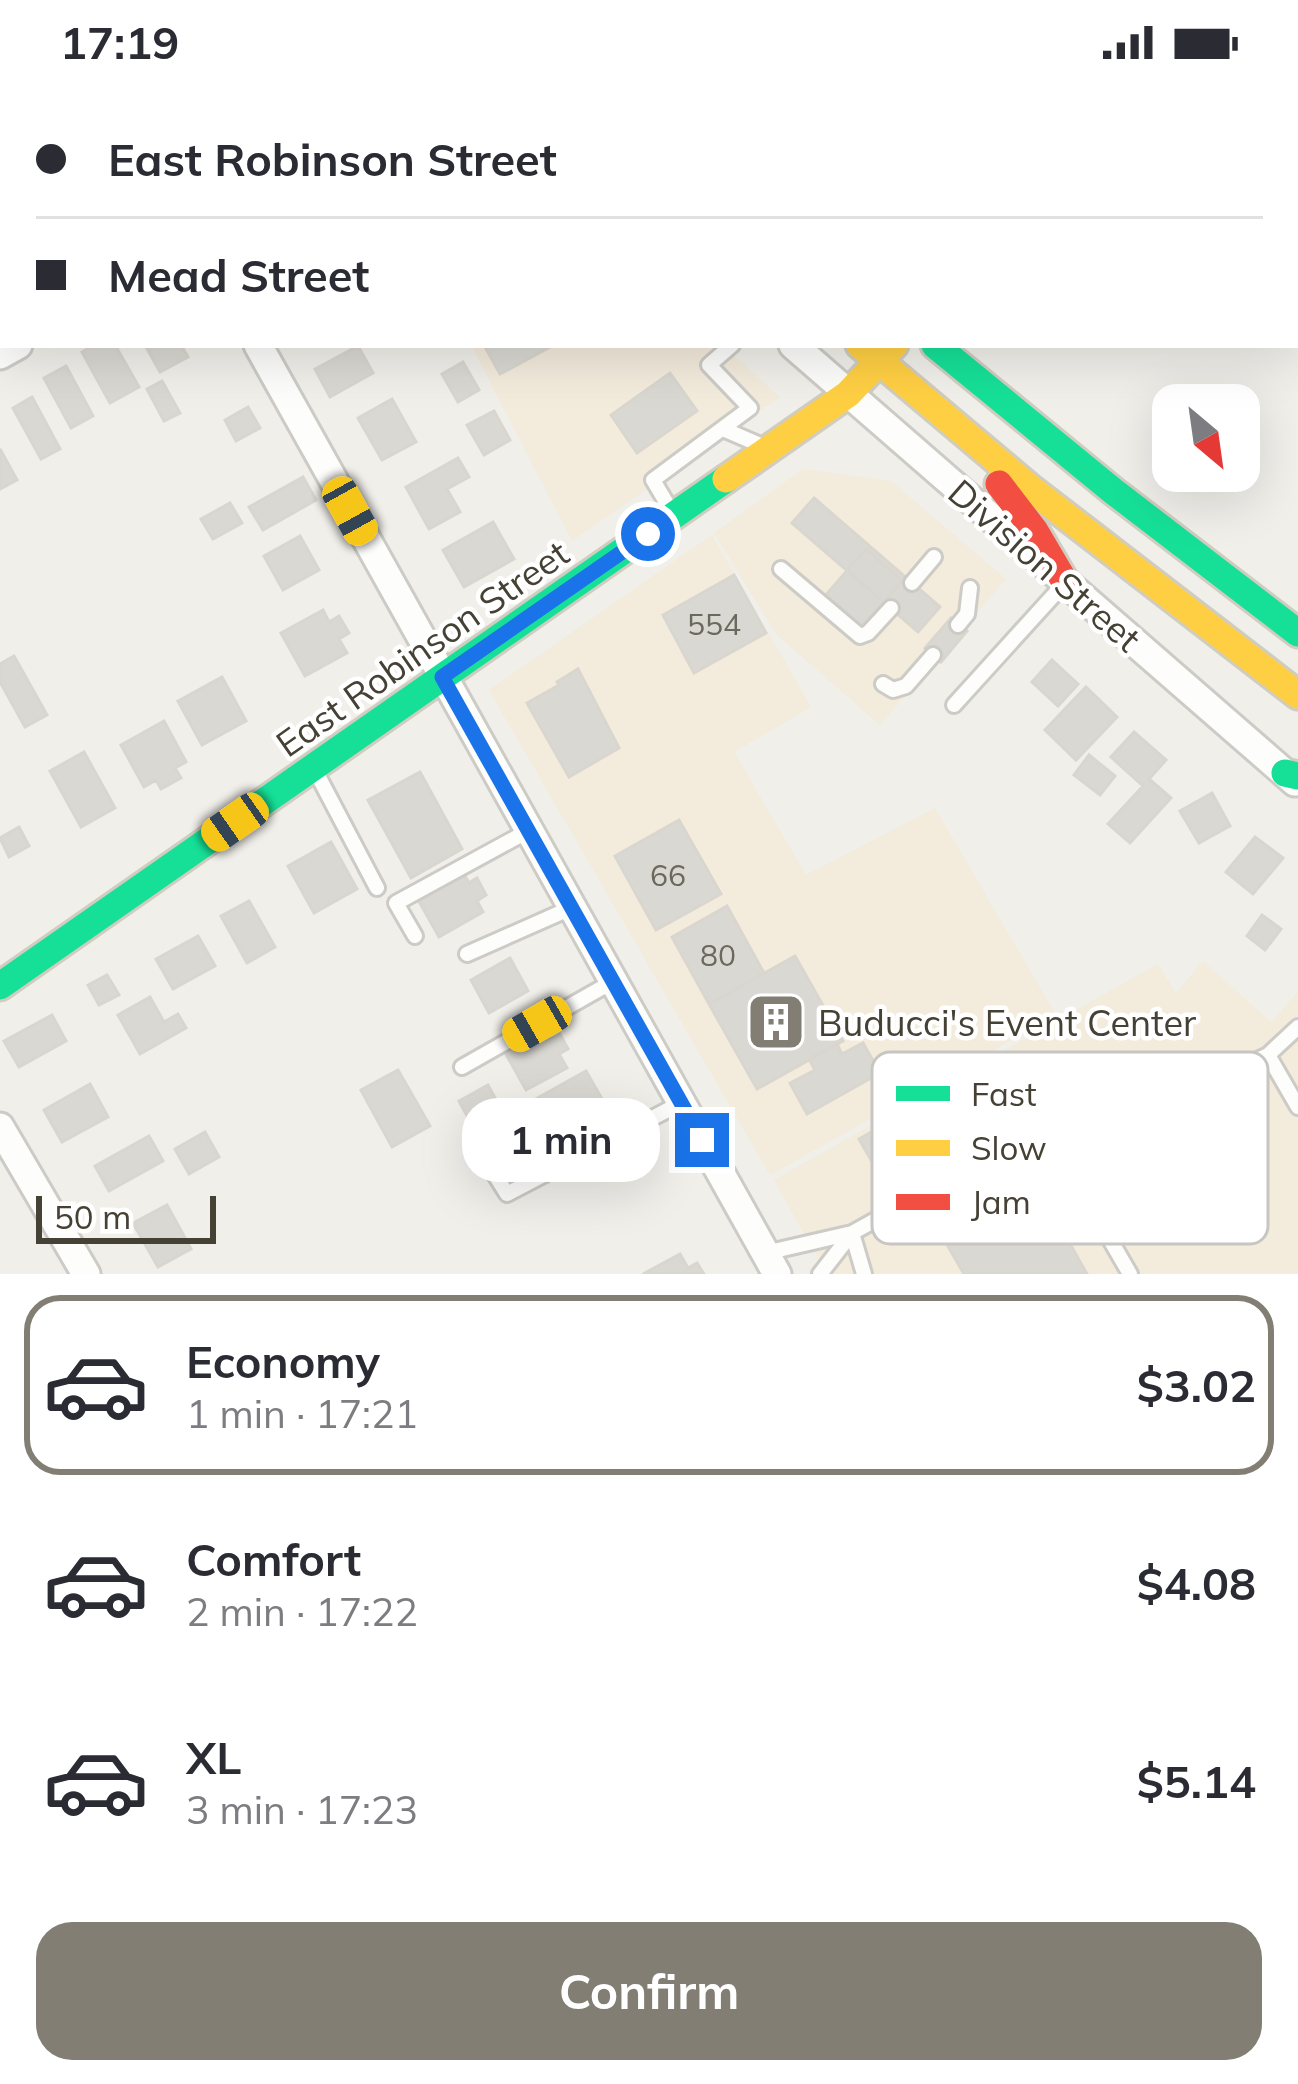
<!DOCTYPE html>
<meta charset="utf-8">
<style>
:root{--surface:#fff;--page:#f2f2f3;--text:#2b2b33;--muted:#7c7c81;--line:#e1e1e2;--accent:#827e74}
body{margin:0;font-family:Mulish,sans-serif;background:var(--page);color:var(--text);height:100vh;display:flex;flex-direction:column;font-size:45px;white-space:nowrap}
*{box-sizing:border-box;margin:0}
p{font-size:39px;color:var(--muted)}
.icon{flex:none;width:66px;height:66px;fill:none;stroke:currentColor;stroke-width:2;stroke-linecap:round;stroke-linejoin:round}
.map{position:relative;height:1190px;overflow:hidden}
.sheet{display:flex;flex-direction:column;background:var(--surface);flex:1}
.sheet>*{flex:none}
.guide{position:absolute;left:0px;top:0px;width:1299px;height:264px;box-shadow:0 12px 48px #0002;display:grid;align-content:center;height:264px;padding:0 36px;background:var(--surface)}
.needle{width:78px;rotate:151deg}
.fabs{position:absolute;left:1152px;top:300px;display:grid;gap:24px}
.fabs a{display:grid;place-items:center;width:108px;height:108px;border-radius:24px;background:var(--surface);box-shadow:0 12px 48px #0002;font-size:60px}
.scale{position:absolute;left:36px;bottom:30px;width:180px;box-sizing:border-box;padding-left:12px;border:6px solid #464135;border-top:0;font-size:33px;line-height:42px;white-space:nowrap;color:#464135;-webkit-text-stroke:9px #fff;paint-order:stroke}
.end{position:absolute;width:54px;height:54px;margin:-27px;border:15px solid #1a73e8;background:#fff;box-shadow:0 0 0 6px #fff}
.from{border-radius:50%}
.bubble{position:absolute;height:84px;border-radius:36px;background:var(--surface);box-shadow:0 12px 48px #0002;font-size:39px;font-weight:700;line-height:84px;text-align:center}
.car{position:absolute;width:36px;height:72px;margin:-36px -18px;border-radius:15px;box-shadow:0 0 9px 3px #0007;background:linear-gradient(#f5c518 24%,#345 0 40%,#f5c518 0 76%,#345 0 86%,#f5c518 0)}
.guide b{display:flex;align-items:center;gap:42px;height:114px;font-size:45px}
.guide b+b{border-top:3px solid var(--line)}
.guide i{width:30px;height:30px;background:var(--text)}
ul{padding:21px 0 0;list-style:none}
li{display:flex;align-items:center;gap:36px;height:180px;margin:0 24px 18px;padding:0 12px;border:6px solid transparent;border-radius:36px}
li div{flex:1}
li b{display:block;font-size:45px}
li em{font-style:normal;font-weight:700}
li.on{border-color:var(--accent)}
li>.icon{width:108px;height:108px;stroke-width:1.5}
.action{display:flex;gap:24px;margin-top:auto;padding:24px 36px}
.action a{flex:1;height:138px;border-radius:36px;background:var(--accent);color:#fff;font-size:48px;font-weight:700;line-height:138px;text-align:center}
.status{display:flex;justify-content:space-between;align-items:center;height:84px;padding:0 60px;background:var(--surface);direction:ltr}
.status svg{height:33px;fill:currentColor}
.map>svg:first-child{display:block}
</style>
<div class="status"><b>17:19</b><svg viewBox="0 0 49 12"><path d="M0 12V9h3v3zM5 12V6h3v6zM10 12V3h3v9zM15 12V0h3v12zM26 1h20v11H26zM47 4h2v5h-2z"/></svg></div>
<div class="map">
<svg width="1298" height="1190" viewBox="0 0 1298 1190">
<rect width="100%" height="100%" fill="#f0efea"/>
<path fill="#f3ebdc" d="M471,261H722L780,313L572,457Z
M803,385L891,397L1006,495L880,641L777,551L714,449Z
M712,451L811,623L734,668L806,791L935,724L1056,931L770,1091L489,606Z
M1203,877L1271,938L1298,908V1190H827L774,1096L1158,880L1176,909Z"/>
<path fill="#dad8d2" stroke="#d9d6cf" stroke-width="3" d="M208,0H397L399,3H209Z
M94,261H115L139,303L110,319L82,268Z
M145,261H181L188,273L160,288Z
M484,261H554L500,290Z
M358,262L373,289L330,313L315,285Z
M463,278L479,306L458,318L442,290Z
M66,282L93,332L71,344L44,294Z
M670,289L697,327L637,369L611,331Z
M162,297L180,329L164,337L147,305Z
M32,313L60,365L41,375L13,324Z
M392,315L416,358L382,376L358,334Z
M248,323L260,344L236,357L225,336Z
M494,327L510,356L484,371L467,341Z
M0,365L17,396L0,405Z
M458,374L469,393L447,405L460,428L429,445L406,403Z
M303,393L316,416L263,446L249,423Z
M814,414L940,523L918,548L792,439Z
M230,419L242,439L213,455L201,435Z
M493,438L514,475L464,503L443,466Z
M300,452L319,486L283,506L264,472Z
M866,465L902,497L861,544L824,513Z
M734,491L766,549L694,589L663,531Z
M323,526L329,538L339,532L349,549L339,555L347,569L305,592L281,549Z
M951,534L967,547L941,578L925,564Z
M14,572L47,631L25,643L0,598V580Z
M1052,576L1078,600L1058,622L1032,598Z
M578,585L619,664L569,693L527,619L559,601L557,598Z
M222,593L246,637L202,661L178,617Z
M1086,603L1117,633L1076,676L1045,646Z
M164,637L186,678L175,684L181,694L161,705L156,696L144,703L121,661Z
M1134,648L1166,676L1149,695L1171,714L1130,759L1108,740L1143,702L1111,673Z
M84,668L115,724L81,743L50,687Z
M1089,671L1115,692L1100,711L1074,691Z
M420,688L462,765L411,794L368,716Z
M1212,709L1230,742L1199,759L1180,727Z
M679,736L721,810L656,846L615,772Z
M19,743L29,762L9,773L0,754Z
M1255,753L1283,774L1253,810L1226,788Z
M331,758L357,805L314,829L288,782Z
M462,787L469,799L477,794L486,811L477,817L483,828L439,853L416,812Z
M249,817L275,863L247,879L221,832Z
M727,822L764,889L709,920L672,853Z
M1262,831L1281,845L1265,866L1247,852Z
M198,852L215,882L173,905L156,875Z
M795,872L843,957L757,1005L709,920Z
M510,874L528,907L489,929L471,896Z
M107,891L119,911L99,921L88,901Z
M150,913L164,938L178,930L186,944L140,970L118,931Z
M52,931L66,957L19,983L4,957Z
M543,940L551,955L560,950L568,965L559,970L567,984L526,1006L502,963Z
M863,959L880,989L807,1030L790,999L815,986L809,975L837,960L842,970Z
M398,986L430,1042L392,1063L361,1006Z
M586,987L610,1029L573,1050L577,1057L556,1068L552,1061L532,1072L509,1030Z
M980,987L1010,1041L890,1109L859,1055Z
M90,1000L108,1033L62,1058L44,1026Z
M488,1001L500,1023L471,1039L459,1017Z
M205,1048L219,1073L189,1090L175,1065Z
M149,1052L163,1077L109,1107L95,1082Z
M1039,1105L1087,1190H964L945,1157Z
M167,1121L191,1165L158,1183L133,1139Z
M680,1170L688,1184L697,1179L704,1190H643Z"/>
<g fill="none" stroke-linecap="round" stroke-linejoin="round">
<g stroke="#cdcbc5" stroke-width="20">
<path id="lane" d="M1296,134L1298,136
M723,345L765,363
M672,428L653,396L750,324L709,281L732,261
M781,485L860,552L868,549L891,524
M912,499L934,473
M958,541L967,530L970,504
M883,600L893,606L906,602L933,571
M954,621L1062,502
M316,688L377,804
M415,852L396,819L528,747
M467,870L571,824
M1268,971L1298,1023
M462,983L612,898
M1046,1045L1130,1190
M480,1067L507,1110L681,1019
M765,1169L852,1149L820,1190
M864,1190L852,1149L1023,1054L1177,1008L1233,987L1268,971L1298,943"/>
</g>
<g stroke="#cdcbc5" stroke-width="33">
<path id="street" d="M258,261L777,1190
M793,261L1295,698
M0,271L18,261
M0,1043L86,1190"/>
</g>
<g stroke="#d0ccc0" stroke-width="33">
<path id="fast" d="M501,0L502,3
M644,0L646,3
M935,261L1113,407L1298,549
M1285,689L1298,692
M0,902L726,395"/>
</g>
<g stroke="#d0ccc0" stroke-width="33">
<path id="slow" d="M578,0L581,3
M1151,3L1154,0
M860,261L1031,405L1298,611
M726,395L848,310L894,261"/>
</g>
<g stroke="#d0ccc0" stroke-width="33">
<path id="jam" d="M999,400L1035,447L1065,498"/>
</g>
<use href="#lane" stroke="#fdfdfc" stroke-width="14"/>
<use href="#street" stroke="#fdfdfc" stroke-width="27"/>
<use href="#fast" stroke="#16e098" stroke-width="27"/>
<use href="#slow" stroke="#ffcf43" stroke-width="27"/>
<use href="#jam" stroke="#f24e42" stroke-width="27"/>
</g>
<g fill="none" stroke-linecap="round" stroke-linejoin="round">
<path stroke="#1a73e8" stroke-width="15" d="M648,450L442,593L702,1056"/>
</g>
<defs>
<g id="building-square" transform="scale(3)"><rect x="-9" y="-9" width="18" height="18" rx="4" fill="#827e74" stroke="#fff"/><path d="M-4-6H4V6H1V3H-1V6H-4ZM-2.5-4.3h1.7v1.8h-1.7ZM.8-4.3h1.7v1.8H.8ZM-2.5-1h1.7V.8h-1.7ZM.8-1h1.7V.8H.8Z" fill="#fff"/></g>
</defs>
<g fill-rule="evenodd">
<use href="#building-square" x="776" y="938"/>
</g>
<g text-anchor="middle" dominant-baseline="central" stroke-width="9" stroke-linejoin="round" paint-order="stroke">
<g font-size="30" fill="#6c685d">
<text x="714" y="540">554</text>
<text x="668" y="791">66</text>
<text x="718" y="871">80</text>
</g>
<g font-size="36" fill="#464135" stroke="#fff">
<text transform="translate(1045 481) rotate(41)">Division Street</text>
<text transform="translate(422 564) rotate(-35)">East Robinson Street</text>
</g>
<g font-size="36" fill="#464135" stroke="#fff" text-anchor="start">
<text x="818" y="938">Buducci's Event Center</text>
</g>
</g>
<rect x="872" y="968" width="396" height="192" rx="18" fill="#fff" stroke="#c8c6c2" stroke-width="3"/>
<rect x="896" y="1002" width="54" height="15" fill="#16e098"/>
<rect x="896" y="1056" width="54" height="16" fill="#ffcf43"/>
<rect x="896" y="1110" width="54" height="16" fill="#f24e42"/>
<g font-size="33" fill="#464135">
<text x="971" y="1022">Fast</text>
<text x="971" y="1076">Slow</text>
<text x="971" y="1130">Jam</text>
</g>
</svg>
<div class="fabs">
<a><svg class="needle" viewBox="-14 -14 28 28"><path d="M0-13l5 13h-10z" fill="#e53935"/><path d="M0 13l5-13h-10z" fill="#7c7c81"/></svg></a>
</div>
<div class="scale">50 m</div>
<i class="end from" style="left:648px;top:450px"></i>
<i class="end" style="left:702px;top:1056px"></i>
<div class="bubble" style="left:462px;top:1014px;width:198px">1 min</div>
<i class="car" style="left:350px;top:427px;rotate:151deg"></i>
<i class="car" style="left:235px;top:738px;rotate:235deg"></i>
<i class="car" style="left:537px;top:940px;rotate:240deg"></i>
<div class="guide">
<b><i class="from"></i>East Robinson Street</b>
<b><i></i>Mead Street</b>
</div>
</div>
<section class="sheet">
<ul>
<li class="on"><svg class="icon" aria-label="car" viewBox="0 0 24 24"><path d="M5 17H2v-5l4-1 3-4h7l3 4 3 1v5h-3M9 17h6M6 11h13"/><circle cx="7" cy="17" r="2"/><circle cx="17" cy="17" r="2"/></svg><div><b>Economy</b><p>1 min · 17:21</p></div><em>$3.02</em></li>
<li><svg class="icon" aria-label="car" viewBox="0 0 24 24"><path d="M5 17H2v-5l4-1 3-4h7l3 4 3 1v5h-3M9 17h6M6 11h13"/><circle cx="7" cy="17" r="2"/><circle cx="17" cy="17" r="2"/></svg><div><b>Comfort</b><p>2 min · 17:22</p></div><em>$4.08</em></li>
<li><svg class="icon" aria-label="car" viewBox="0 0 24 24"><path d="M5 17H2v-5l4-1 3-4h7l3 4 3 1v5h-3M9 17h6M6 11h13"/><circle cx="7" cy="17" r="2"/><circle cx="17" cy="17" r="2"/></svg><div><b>XL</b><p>3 min · 17:23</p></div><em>$5.14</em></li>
</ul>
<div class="action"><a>Confirm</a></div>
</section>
